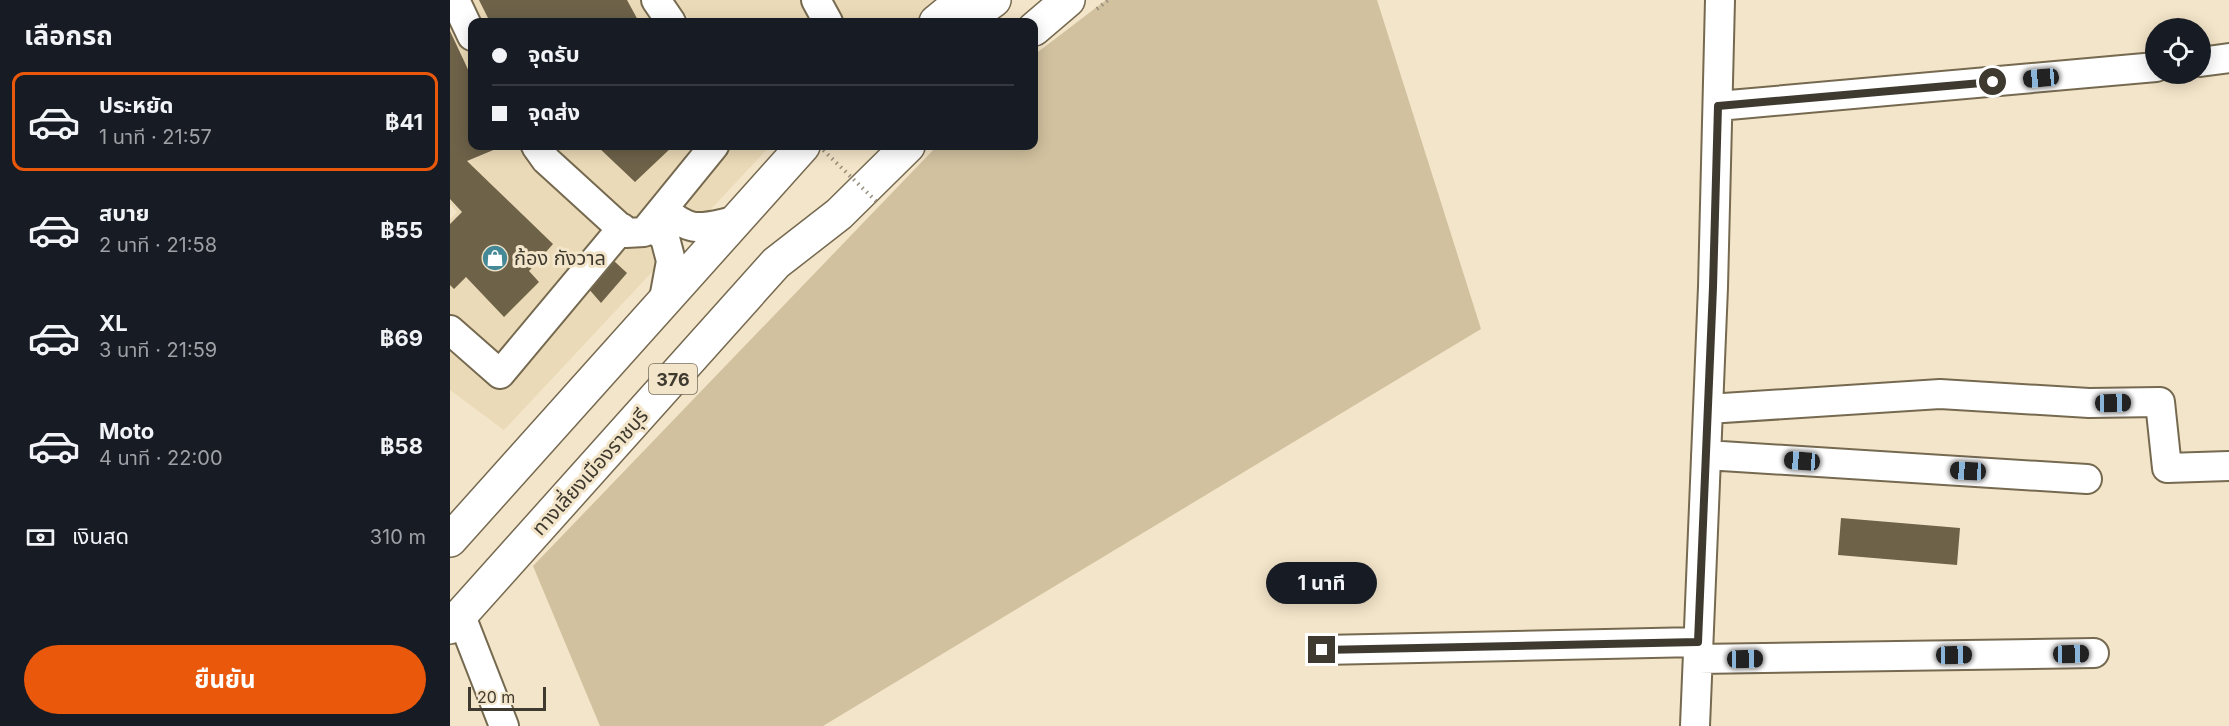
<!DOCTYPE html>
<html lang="th">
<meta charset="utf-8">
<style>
:root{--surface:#171b24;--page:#242831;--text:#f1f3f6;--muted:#9ea1a6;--line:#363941;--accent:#ea580c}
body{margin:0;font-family:Inter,"Noto Sans Thai",sans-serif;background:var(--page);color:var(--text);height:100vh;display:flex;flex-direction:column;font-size:22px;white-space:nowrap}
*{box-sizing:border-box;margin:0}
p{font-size:20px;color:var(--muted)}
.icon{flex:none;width:33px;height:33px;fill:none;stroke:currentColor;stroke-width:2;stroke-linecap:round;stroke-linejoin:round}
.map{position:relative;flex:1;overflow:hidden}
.details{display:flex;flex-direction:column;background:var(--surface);width:450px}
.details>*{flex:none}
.hud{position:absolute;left:18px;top:18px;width:570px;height:132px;border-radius:12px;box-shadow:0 3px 15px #0003;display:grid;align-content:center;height:132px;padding:0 24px;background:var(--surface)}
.controls{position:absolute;left:1695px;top:18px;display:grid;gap:12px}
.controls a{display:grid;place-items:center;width:66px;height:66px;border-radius:50%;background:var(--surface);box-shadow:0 3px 15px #0003;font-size:30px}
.scale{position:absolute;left:18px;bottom:15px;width:78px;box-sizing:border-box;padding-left:6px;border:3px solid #3f3a2f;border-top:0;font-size:16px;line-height:21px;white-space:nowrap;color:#3f3a2f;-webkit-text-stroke:4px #f3e5c9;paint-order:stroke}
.end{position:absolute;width:27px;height:27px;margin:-14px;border:8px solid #3f3a2f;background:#fff;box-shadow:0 0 0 3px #fff}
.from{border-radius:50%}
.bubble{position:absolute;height:42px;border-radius:21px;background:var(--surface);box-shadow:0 3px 15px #0003;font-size:20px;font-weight:700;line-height:42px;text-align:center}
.car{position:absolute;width:18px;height:36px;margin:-18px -9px;border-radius:8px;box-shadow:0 0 4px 2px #0007;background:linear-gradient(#222 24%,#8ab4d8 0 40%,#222 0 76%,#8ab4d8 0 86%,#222 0)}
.hud b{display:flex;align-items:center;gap:21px;height:57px;font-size:22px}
.hud b+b{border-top:2px solid var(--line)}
.hud i{width:15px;height:15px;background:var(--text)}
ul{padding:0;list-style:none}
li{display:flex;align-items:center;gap:18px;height:99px;margin:0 12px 9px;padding:0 12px;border:3px solid transparent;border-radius:12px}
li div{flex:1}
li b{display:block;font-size:22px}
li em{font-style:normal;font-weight:700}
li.on{border-color:var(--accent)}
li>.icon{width:54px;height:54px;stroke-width:1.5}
h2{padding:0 24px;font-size:27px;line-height:72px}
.pay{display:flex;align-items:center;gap:15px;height:66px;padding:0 24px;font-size:22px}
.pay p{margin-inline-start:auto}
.cta{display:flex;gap:12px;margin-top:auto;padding:12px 24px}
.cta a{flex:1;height:69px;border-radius:36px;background:var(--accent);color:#fff;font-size:24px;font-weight:700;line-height:69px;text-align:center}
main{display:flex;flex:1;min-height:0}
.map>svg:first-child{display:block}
</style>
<main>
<section class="details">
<h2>เลือกรถ</h2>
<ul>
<li class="on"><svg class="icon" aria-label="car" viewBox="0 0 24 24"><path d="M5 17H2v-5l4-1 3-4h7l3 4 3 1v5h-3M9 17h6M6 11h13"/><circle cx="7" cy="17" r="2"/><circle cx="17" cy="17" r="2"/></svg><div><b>ประหยัด</b><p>1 นาที · 21:57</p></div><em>฿41</em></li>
<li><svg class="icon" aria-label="car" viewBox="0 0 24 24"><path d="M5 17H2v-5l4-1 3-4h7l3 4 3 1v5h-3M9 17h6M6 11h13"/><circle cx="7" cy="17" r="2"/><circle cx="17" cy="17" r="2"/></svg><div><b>สบาย</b><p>2 นาที · 21:58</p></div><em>฿55</em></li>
<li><svg class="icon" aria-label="car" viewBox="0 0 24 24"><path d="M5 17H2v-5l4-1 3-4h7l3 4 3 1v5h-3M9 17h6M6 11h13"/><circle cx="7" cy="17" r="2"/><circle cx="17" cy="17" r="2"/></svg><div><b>XL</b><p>3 นาที · 21:59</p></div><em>฿69</em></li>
<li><svg class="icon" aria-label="car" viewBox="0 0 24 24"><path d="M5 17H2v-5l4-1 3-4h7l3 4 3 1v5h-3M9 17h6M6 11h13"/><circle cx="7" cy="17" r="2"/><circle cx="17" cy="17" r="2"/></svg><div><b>Moto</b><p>4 นาที · 22:00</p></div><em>฿58</em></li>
</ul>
<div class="pay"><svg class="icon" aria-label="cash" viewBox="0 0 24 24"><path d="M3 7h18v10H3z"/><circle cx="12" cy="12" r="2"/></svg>เงินสด<p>310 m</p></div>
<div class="cta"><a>ยืนยัน</a></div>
</section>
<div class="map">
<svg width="1779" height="726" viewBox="0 0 1779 726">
<rect width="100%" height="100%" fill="#f3e5c9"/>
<path fill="#ebdab7" d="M0,0H192L207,22H22V146H320L54,430L0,390V219L7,212L0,204Z
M222,0H492L466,22H243Z"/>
<path fill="#d1c19f" d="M656,0H927L1031,329L373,726H150L83,566L487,146H584V55Z"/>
<path fill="#6e6249" d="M29,0H177L189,22H40Z
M0,31L22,78V146H53L17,161L103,244L79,271L89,282L54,317L16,277L4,289L0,285V224L12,212L0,199Z
M147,146H223L185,182Z
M163,260L177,273L151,303L138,288Z
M1391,518L1510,528L1507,565L1388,555Z"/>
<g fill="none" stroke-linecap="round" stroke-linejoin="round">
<g stroke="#756950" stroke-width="32">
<path id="minor" d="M5,0L22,36
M206,0L221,22
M366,0L378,22
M1750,62L1779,58
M1268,106L1706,67
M86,146L96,160L176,233L194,232L264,146
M214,210C243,234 250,228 285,221
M200,225L215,238L221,261L214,299
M0,330L50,374L172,228
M1258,409L1490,394L1639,403L1710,402L1717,468L1779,466
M1256,455L1637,479
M11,616L54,726
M872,650L1248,642
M1248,659L1644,653
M1245,726L1263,287L1270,0"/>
</g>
<g stroke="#756950" stroke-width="36">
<path id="major" d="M486,22L513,0
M513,22L544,0
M584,29L618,0
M0,540L353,146
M0,627L326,263L389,214L458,146"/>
</g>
<path stroke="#978e7b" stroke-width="4" stroke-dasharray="1.5 4.5" stroke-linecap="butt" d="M647,9L658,0"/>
<use href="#minor" stroke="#fff" stroke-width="28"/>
<use href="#major" stroke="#fff" stroke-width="33"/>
<path stroke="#978e7b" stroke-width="4" stroke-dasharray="1.5 4.5" stroke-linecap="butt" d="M369,146L429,204"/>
</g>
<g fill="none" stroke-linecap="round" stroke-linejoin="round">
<path stroke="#3f3a2f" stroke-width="8" d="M872,650L1248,642L1263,287L1268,106L1543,82"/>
</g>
<defs>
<g id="shop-disc" transform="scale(1.35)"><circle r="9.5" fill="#458898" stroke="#f3e5c9"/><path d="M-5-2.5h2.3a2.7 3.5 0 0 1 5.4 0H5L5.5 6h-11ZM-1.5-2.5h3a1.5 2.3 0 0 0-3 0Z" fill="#fff"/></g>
</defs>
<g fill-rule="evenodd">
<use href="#shop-disc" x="45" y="258"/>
</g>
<g text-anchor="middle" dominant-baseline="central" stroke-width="6" stroke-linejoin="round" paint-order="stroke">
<rect fill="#f3e5c9" stroke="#756d5d" stroke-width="1.5" x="199" y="364" width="48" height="30" rx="4.5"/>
<g font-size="18" font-weight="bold" fill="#3f3a2f">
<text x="223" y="379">376</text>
</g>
<g font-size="20" fill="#3f3a2f" stroke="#f3e5c9" text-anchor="start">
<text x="64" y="258">ก้อง กังวาล</text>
</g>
<g font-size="20" fill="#3f3a2f" stroke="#f3e5c9">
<text transform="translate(140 472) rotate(-48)">ทางเลี่ยงเมืองราชบุรี</text>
</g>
</g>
</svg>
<div class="controls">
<a><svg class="icon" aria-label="locate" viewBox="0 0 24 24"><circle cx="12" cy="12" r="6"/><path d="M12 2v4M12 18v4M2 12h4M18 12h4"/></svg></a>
</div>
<div class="scale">20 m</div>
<i class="end from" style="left:1543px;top:82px"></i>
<i class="end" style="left:872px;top:650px"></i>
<div class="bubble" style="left:816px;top:562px;width:111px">1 นาที</div>
<i class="car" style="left:1591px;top:78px;rotate:265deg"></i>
<i class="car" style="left:1663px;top:403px;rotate:89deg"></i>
<i class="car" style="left:1352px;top:461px;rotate:274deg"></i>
<i class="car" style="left:1518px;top:471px;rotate:273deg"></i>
<i class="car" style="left:1621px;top:654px;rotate:89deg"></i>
<i class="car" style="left:1504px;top:655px;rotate:89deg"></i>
<i class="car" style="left:1295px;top:659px;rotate:89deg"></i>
<div class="hud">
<b><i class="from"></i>จุดรับ</b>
<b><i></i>จุดส่ง</b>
</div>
</div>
</main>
